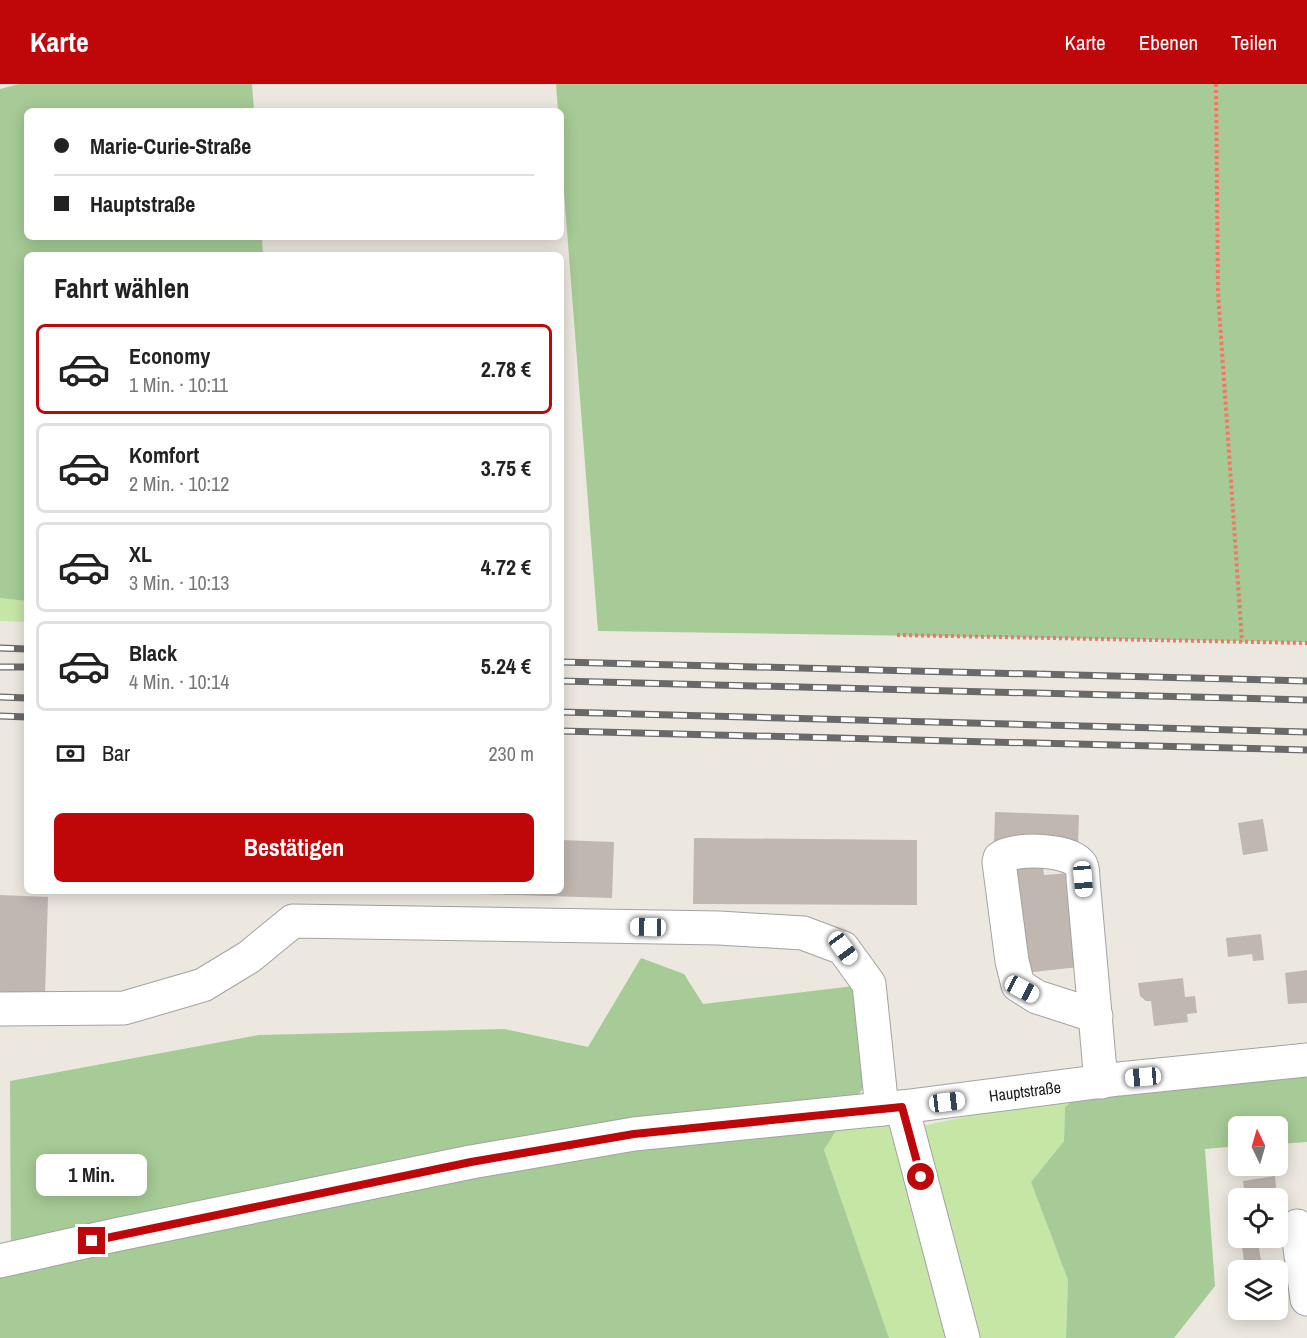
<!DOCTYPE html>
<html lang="de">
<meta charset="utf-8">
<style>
:root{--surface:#fff;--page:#f6f6f6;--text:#222;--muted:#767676;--line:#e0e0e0;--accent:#bf0609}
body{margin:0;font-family:"Archivo Narrow",sans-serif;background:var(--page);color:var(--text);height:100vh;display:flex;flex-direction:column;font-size:22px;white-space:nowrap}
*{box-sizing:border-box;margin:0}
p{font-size:20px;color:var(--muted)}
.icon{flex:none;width:33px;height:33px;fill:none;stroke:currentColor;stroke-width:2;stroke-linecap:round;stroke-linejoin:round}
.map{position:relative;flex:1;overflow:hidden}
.panel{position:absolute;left:24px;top:168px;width:540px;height:642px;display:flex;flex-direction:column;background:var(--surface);border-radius:9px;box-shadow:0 3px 15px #0003}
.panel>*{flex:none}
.banner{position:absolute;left:24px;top:24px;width:540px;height:132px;border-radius:9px;box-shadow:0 3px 15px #0003;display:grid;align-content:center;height:132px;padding:0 30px;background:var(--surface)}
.needle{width:39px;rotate:355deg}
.fabs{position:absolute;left:1228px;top:1032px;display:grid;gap:12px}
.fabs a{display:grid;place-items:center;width:60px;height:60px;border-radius:9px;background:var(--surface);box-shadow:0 3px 15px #0003;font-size:30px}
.end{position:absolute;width:27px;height:27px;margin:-14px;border:8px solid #bf0609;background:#fff;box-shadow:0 0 0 3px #fff}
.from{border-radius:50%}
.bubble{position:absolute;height:42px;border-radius:9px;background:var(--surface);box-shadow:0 3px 15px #0003;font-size:20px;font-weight:700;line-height:42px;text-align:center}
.car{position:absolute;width:18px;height:36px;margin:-18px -9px;border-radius:8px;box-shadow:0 0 4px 2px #0007;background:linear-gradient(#fff 24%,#345 0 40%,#fff 0 76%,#345 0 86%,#fff 0)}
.banner b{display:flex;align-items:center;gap:21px;height:57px;font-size:22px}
.banner b+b{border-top:2px solid var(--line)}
.banner i{width:15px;height:15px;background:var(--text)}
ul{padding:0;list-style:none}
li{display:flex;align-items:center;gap:18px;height:90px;margin:0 12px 9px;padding:0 18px;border:3px solid var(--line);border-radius:9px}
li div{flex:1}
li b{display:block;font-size:22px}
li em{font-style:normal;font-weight:700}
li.active{border-color:var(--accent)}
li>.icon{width:54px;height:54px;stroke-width:1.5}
h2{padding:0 30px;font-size:27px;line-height:72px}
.pay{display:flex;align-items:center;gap:15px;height:66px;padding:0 30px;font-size:22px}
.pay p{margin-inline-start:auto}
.cta{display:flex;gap:12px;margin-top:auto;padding:12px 30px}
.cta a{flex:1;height:69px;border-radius:9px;background:var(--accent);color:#fff;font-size:24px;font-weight:700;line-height:69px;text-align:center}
header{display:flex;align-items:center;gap:36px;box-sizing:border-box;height:84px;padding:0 30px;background:var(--accent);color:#fff}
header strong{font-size:28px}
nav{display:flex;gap:33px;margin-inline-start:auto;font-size:21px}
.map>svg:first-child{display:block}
</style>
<header>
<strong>Karte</strong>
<nav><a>Karte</a><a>Ebenen</a><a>Teilen</a></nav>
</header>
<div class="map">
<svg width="1307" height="1254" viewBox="0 0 1307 1254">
<rect width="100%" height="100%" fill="#ece8e0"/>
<path fill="#c6e6a6" d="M0,514L27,517V538L0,537Z
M1076,1013L1065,1023L1064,1057L1031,1098L1068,1196L1066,1254H889L824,1066L842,1038L885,1037L895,1048L973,1031L975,1024Z"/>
<path fill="#a6cb96" d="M19,0H252L254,27H27V153H262L263,171H27V517L0,514V5Z
M556,0H1307V558L598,547L561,69V27H558Z
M641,874L684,890L703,920L854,902L868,996L824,1066L889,1254H0V1184L11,1181L10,997L259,951L504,945L588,963Z
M1307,987V1058L1278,1060V1042H1239V1062L1205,1065L1215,1202L1174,1254H1066L1068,1196L1031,1098L1064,1057L1065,1023L1076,1013Z"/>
<path fill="#c0b7b0" d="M995,728L1079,731L1078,762L994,759Z
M1263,735L1268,767L1243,771L1238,739Z
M694,754L917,756V821L693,820Z
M561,756L614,758L612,814L446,809V807H561Z
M1042,775L1044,791L1070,789L1079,883L1024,889L1015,778Z
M0,811L48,813L45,911L0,910Z
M1261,850L1264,876L1253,877L1252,870L1228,873L1226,854Z
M1307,886V919L1288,920L1285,889Z
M1183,894L1185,913L1195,912L1197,929L1187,930L1188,938L1154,942L1151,917H1146L1140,912L1138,899Z
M1275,1092L1277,1114H1245L1243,1097Z
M1258,1160L1263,1186H1245L1242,1162Z
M1294,1179L1297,1195L1278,1197V1186H1274L1273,1182Z"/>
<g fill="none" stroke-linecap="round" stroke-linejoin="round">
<g stroke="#a2a2a2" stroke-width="35">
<g id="minor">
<path d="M0,925L124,924L203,901L249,873L293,837L719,844L803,849L843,864L869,900L882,1025"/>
<path d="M1096,932L1037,913L1018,901L1012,877L999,778L1000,774C1014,763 1071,765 1081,781C1083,785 1083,791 1083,795L1101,998"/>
<path d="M902,1023L963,1254"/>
<path d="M1297,1142L1307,1215"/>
<path id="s1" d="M0,1177L115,1151L471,1078L634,1050L902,1023L1119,995L1307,976"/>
</g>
</g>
<path stroke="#f57468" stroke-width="4" stroke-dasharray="3 3" stroke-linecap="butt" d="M1216,0L1218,209L1242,558
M897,551L1307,559"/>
<use href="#minor" stroke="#fff" stroke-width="33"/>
<g stroke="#696969" stroke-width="7">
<path id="rail" d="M0,564L27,565
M561,578L1307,597
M0,583H27
M561,597L1307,616
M0,613L27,614
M561,628L1307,648
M0,632L27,633
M561,647L1307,666"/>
</g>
<use href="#rail" stroke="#fff" stroke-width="4.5" stroke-dasharray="14" stroke-linecap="butt"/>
</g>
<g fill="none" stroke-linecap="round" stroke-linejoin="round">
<path stroke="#bf0609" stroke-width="8" d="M92,1157L471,1078L634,1050L882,1025L902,1023L921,1093"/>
</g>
<g text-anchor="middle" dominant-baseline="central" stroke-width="4.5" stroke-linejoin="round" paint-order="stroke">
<g font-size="16" fill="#1b1b1b" stroke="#fff">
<text stroke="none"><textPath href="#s1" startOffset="1040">Hauptstraße</textPath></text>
</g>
</g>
</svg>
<div class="fabs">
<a><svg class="needle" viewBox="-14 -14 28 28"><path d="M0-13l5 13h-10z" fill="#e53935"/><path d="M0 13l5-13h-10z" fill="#767676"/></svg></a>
<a><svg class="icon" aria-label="locate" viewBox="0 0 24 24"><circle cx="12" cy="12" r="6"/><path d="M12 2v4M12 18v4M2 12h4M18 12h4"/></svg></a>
<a><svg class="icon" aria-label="layers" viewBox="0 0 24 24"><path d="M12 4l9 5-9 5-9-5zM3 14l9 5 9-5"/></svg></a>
</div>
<i class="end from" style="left:921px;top:1093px"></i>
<i class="end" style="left:92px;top:1157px"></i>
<div class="bubble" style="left:36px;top:1070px;width:111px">1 Min.</div>
<i class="car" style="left:1083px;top:795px;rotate:175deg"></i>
<i class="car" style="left:648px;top:843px;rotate:271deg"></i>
<i class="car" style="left:843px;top:864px;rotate:144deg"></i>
<i class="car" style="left:1022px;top:905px;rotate:118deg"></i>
<i class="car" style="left:1143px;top:993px;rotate:265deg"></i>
<i class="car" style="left:947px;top:1018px;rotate:83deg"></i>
<div class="banner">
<b><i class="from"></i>Marie-Curie-Straße</b>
<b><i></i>Hauptstraße</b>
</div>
<section class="panel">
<h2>Fahrt wählen</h2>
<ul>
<li class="active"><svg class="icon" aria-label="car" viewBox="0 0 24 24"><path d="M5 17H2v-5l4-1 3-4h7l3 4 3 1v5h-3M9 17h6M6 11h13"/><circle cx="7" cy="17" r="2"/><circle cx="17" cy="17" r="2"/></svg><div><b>Economy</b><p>1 Min. · 10:11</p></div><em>2.78 €</em></li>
<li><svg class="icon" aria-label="car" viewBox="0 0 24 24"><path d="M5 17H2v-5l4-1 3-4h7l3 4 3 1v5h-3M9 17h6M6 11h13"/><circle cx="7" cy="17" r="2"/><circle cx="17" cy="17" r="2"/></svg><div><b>Komfort</b><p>2 Min. · 10:12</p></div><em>3.75 €</em></li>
<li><svg class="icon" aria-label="car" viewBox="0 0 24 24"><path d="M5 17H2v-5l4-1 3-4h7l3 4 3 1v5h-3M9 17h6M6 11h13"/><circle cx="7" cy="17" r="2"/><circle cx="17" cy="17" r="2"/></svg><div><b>XL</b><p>3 Min. · 10:13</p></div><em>4.72 €</em></li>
<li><svg class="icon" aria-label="car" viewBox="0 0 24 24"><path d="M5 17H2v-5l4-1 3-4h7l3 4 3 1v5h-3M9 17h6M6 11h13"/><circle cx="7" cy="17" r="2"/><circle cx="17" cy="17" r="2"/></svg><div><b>Black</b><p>4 Min. · 10:14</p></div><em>5.24 €</em></li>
</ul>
<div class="pay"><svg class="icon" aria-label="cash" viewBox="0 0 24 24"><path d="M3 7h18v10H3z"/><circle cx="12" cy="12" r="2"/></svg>Bar<p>230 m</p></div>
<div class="cta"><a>Bestätigen</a></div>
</section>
</div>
